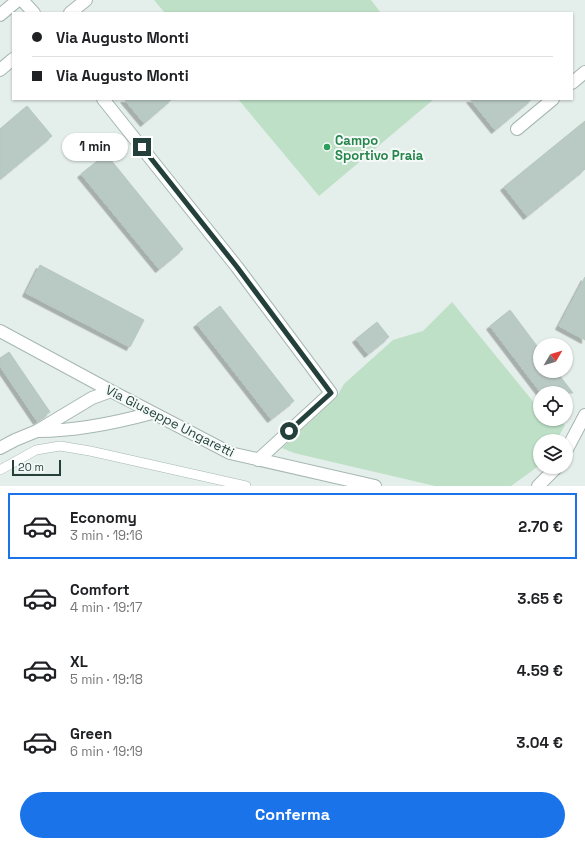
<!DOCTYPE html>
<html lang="it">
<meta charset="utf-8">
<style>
:root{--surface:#fff;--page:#f6f6f6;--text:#202124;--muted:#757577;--line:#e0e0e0;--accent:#1a73e8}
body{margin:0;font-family:"Space Grotesk",sans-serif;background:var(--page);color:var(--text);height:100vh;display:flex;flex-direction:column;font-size:15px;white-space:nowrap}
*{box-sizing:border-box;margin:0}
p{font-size:13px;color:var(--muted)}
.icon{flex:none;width:22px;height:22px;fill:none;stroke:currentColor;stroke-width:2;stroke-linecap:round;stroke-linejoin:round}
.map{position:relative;height:486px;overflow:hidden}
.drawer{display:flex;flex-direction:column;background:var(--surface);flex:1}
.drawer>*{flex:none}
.hud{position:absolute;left:12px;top:12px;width:561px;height:88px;border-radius:0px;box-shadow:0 1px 3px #0004;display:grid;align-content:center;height:88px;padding:0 20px;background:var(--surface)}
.needle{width:26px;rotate:52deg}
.tools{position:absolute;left:533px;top:338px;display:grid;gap:8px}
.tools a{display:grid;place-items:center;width:40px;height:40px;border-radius:50%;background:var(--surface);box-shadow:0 1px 3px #0004;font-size:20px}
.scale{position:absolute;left:12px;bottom:10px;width:49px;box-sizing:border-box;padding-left:4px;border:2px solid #23413a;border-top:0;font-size:11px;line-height:14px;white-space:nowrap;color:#23413a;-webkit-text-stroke:3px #f5faf8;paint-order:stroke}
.end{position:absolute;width:18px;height:18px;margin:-9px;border:5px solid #23413a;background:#fff;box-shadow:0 0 0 2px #fff}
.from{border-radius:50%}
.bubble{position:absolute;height:28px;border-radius:14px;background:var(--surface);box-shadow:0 1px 3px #0004;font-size:13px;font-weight:700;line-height:28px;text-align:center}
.hud b{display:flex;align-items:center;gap:14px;height:38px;font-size:15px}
.hud b+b{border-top:1px solid var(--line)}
.hud i{width:10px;height:10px;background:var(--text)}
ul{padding:7px 0 0;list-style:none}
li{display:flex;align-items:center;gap:12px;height:66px;margin:0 8px 6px;padding:0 12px;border:2px solid transparent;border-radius:0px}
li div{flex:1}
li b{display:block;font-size:15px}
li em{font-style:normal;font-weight:700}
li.selected{border-color:var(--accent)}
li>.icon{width:36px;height:36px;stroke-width:1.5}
.button{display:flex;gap:8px;margin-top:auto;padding:8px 20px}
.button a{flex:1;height:46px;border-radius:24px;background:var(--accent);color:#fff;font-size:16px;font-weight:700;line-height:46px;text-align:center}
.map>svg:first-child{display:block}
</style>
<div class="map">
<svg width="585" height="486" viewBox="0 0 585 486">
<defs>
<filter id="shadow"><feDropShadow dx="-3.5" dy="3.5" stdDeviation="0" flood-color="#0004"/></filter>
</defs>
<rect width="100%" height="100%" fill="#e4eeea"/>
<path fill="#bde0c7" d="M154,0H371L381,13H165Z
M238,99H434L319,196Z
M452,302L540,410V419H556L565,425L556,441H540V465L511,486H435L294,453L282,448L336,398L344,384L393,340L423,331Z"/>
<path fill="#b9c9c3" stroke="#b6c8c1" filter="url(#shadow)" d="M124,99H172L144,123Z
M470,99H532L495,130Z
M27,106L52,136L0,179V129Z
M585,121V169L527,216L504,187Z
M106,154L183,249L159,269L81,174Z
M40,265L144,320L130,347L26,293Z
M585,277V340L559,326Z
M220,306L294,401L271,419L197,324Z
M510,310L540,350V371H556L573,393H541L490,326Z
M377,322L389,337L368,354L356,339Z
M9,352L50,412L37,421L0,366V358Z"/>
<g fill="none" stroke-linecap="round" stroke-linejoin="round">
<g stroke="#a6b7b2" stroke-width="10">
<path id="service" d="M0,470L36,450L60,446L90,451L246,486"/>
</g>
<g stroke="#a6b7b2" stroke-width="14">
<path id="minor" d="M22,0L34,13
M70,13L86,0
M0,15L18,0
M0,70L13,59
M572,83L585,72
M103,99L237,267L331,393L258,460
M517,129L553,99
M0,331L111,391L230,453L375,486
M38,431C76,431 115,423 152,413
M0,448L15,440L37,431L92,398L111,391
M566,451L585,415
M538,486L557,467"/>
</g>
<use href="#service" stroke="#fff" stroke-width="9"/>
<use href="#minor" stroke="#fff" stroke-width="12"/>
</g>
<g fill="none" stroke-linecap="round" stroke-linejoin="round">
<path stroke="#23413a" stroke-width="5" d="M142,147L237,267L331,393L289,431"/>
</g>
<circle fill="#2e9e5b" stroke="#f5faf8" stroke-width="1.5" cx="327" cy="147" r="4"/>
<g text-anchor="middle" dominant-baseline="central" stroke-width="4" stroke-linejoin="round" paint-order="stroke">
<g font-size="13" font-weight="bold" fill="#27864d" stroke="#f5faf8" text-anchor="start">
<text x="335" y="140">Campo<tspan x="335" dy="15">Sportivo Praia</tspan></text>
</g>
<g font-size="13" fill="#23413a" stroke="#f5faf8">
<text transform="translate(170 421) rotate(27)">Via Giuseppe Ungaretti</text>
</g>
</g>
</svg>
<div class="tools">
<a><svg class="needle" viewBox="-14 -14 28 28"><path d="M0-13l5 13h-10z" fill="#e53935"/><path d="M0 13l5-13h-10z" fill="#757577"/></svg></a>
<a><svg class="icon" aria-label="locate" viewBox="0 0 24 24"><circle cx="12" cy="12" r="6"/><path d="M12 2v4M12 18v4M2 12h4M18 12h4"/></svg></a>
<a><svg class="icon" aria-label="layers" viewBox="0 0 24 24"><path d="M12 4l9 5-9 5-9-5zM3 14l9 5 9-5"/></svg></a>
</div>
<div class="scale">20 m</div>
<i class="end from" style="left:289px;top:431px"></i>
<i class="end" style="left:142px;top:147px"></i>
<div class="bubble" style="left:62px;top:133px;width:66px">1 min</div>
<div class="hud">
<b><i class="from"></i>Via Augusto Monti</b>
<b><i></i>Via Augusto Monti</b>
</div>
</div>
<section class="drawer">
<ul>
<li class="selected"><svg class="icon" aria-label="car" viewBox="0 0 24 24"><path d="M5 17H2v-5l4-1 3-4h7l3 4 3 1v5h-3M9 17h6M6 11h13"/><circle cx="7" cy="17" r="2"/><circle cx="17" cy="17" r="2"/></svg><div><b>Economy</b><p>3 min · 19:16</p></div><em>2.70 €</em></li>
<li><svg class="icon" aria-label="car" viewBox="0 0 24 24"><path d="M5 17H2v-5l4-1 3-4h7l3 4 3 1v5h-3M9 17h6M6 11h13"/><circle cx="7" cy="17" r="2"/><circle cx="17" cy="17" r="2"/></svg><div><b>Comfort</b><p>4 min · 19:17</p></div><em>3.65 €</em></li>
<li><svg class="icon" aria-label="car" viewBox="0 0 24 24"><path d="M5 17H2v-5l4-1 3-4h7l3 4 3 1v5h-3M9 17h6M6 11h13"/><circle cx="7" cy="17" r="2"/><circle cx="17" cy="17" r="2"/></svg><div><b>XL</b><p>5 min · 19:18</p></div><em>4.59 €</em></li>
<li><svg class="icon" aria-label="car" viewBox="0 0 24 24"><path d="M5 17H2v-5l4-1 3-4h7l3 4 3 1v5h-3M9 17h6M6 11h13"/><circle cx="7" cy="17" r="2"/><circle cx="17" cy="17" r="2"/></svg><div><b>Green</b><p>6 min · 19:19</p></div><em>3.04 €</em></li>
</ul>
<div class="button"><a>Conferma</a></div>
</section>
